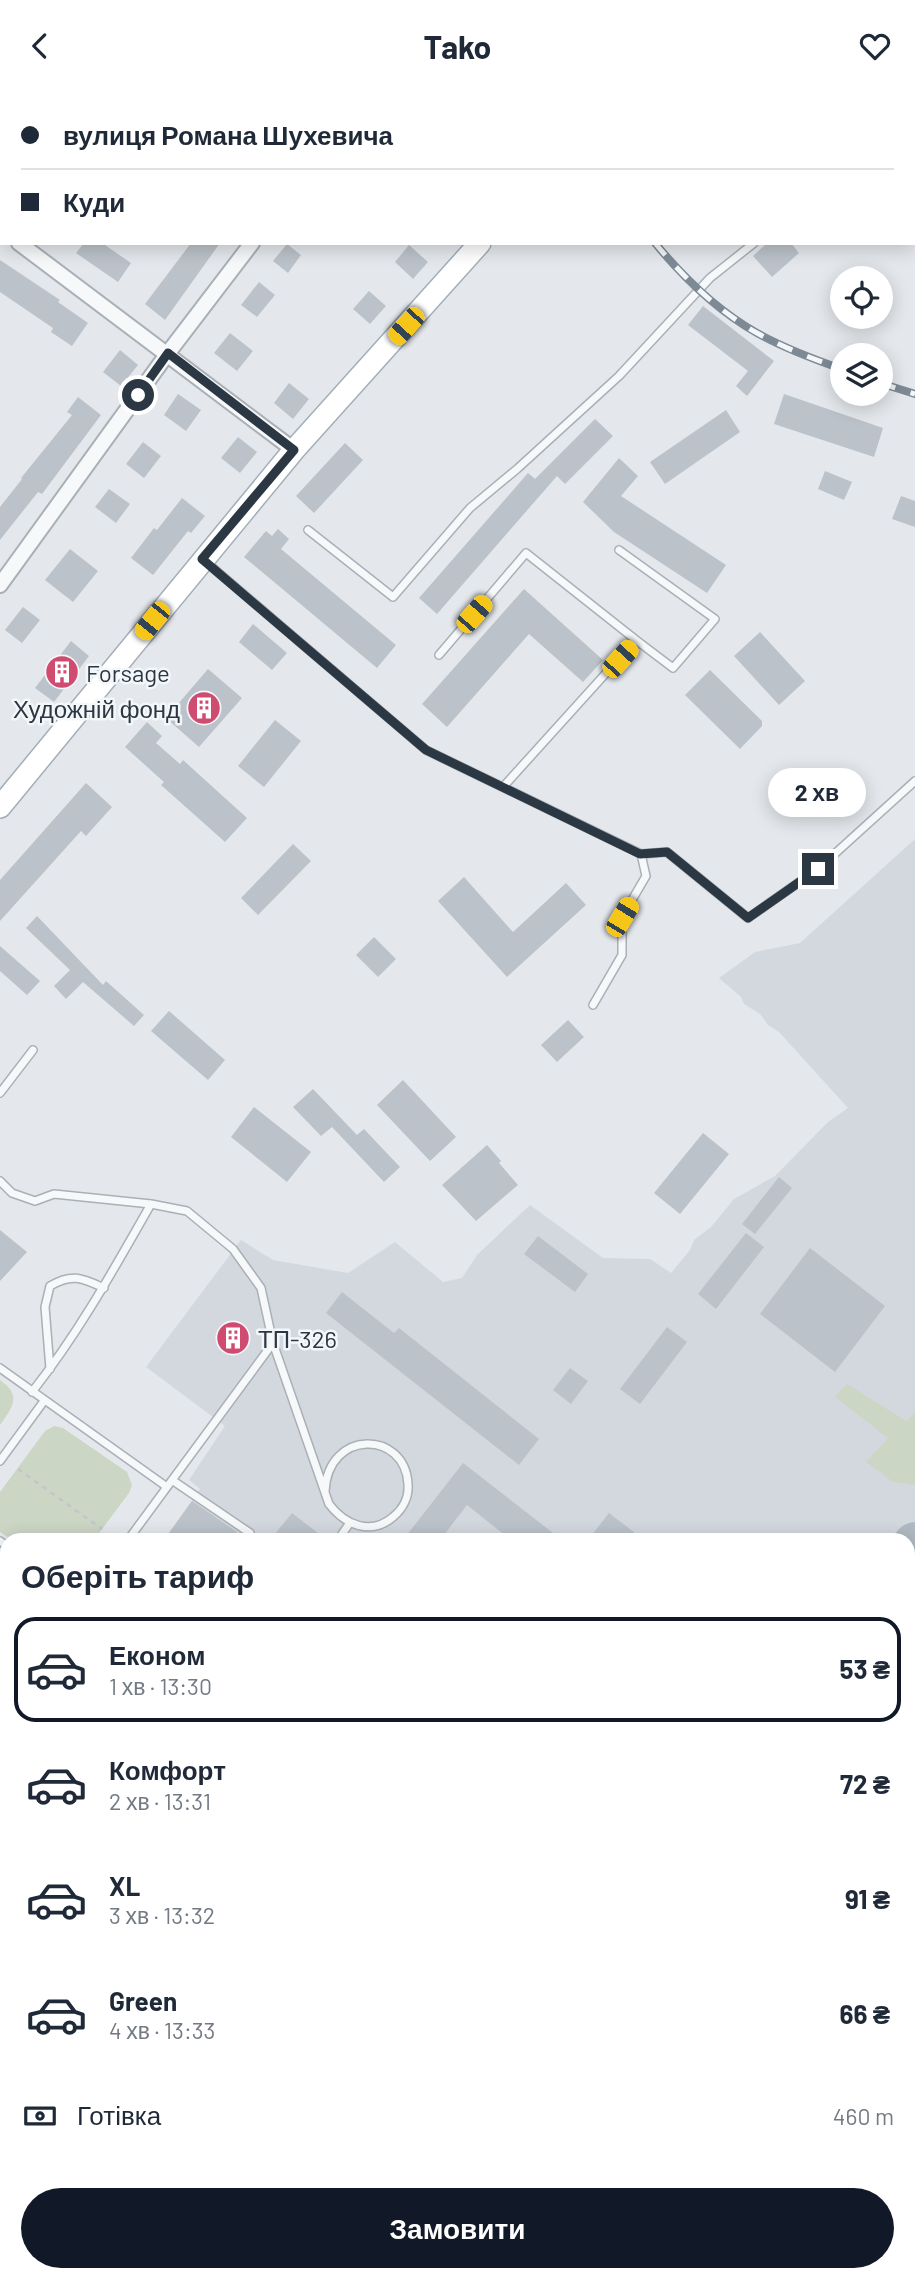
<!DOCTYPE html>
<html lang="uk">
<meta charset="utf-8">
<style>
:root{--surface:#fff;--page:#f6f6f7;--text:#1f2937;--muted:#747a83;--line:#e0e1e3;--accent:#111827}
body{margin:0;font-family:Barlow,sans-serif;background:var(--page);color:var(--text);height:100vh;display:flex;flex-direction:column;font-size:26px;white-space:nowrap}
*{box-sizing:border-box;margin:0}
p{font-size:23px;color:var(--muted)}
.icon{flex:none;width:38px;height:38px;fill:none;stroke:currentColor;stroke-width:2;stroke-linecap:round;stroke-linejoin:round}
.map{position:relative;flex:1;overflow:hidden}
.sheet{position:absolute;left:0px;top:1442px;width:915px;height:749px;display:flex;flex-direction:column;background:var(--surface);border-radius:21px 21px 0 0;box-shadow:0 4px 18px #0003}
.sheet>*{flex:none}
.banner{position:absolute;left:0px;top:0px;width:915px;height:154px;box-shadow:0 4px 18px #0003;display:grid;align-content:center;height:154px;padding:0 21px;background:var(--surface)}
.controls{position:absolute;left:830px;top:175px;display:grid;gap:14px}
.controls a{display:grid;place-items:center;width:63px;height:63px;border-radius:50%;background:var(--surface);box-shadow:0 4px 18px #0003;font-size:35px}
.end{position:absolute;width:32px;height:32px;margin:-16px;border:9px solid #2b3844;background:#fff;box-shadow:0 0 0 4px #fff}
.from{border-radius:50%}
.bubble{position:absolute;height:49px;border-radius:24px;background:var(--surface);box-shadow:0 4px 18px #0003;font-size:23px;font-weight:700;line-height:49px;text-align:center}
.car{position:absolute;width:21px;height:42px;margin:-21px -10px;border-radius:9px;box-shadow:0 0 5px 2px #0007;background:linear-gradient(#f5c518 24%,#345 0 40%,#f5c518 0 76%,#345 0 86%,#f5c518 0)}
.banner b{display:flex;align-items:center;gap:24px;height:66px;font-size:26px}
.banner b+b{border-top:2px solid var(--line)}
.banner i{width:18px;height:18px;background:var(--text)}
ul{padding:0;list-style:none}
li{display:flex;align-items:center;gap:21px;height:105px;margin:0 14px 10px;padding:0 7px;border:4px solid transparent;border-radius:21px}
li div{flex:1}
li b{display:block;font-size:26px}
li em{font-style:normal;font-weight:700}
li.current{border-color:var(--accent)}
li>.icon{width:63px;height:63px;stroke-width:1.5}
h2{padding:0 21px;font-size:32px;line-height:84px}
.pay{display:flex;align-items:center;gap:18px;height:77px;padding:0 21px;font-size:26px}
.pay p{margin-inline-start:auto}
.action{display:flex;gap:14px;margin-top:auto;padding:14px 21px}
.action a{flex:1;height:80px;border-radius:42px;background:var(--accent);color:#fff;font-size:28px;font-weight:700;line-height:80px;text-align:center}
header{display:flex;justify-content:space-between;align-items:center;height:91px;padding:0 21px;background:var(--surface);font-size:32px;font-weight:700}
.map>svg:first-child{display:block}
</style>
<header><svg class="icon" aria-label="back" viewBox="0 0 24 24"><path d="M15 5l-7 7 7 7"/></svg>Tako<svg class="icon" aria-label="heart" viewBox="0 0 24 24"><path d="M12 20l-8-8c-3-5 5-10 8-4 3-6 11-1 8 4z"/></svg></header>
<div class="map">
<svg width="915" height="2191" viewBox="0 0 915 2191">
<rect width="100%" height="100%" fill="#e4e8ec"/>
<path fill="#d2d8de" d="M915,748V2191H429L414,2184H908V1449H164L200,1398L189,1389L225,1335L146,1276L241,1149L273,1169L348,1182L395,1151L443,1191L462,1187L477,1164L530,1114L603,1167L650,1168L671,1182L690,1159L694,1149L711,1136L734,1108L775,1085L828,1031L848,1017L779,941L768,934L760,923L744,913L741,906L719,887L755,861L800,852Z"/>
<path fill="#ccd6c5" d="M0,1289C22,1304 13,1316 0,1334Z
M847,1293L906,1330L915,1321V1394L893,1391L866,1371L888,1347L835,1306Z
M54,1335L63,1337L127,1381L132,1394L129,1402L94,1449H12L0,1441V1401L45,1340Z
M915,1480V1545L908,1540V1487Z
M908,1605L915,1611V1724L908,1718Z
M0,1661H7V1965L0,1962Z
M915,1888V2191H681L687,2184H908V1897Z
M0,2005L7,2008V2091L0,2088Z
M219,2184H558L556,2188L560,2191H235Z
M582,2184H652L646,2191H577Z"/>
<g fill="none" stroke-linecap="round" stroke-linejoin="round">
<path stroke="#b0b9c1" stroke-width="44" d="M908,1462L915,1453"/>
</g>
<path fill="#bbc2c9" d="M84,152H102L131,172L118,191L76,162Z
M191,152H220L165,229L145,213Z
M767,152H791L799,162L772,186L753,165Z
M287,153L301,164L288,182L273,170Z
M409,154L428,171L413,188L395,171Z
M0,169L60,209L58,211L88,232L72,255L51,241L53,237L0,201Z
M259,191L275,204L257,226L241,214Z
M369,200L386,215L370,233L353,218Z
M703,215L774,270L747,305L736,295L748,280L688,234Z
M230,242L253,260L237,280L214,262Z
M120,259L138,274L121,295L103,281Z
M289,292L309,308L293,328L274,312Z
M178,303L201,319L186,340L164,324Z
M784,303L883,337L874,366L774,333Z
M78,306L101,324L42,403L38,401L0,449V416L22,388L21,387L72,324L67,321Z
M726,319L740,341L665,393L650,371Z
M595,328L613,345L565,393L557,385L437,523L419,507L528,382L535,388Z
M238,346L257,361L240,382L221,367Z
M143,351L161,365L144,387L126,373Z
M345,352L363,369L314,422L296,405Z
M619,367L638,385L621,405L726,474L707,502L614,441L583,411Z
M825,380L852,391L844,409L818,398Z
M109,398L130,413L116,432L95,416Z
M901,405L915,410V436L892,428Z
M182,407L205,425L191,442L188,440L153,484L131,467L154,437L157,439Z
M278,438L289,448L281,458L396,554L377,577L244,466L266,440L272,445Z
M70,458L98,480L73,511L45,489Z
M524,498L603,569L583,591L529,543L447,636L422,613Z
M23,516L40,529L22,552L5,539Z
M253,533L287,562L272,579L239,551Z
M760,541L805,590L779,614L734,565Z
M71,550L89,565L54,611L35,597Z
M208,578L242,607L199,656L166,627Z
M710,579L762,630V635L740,658L685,604Z
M275,629L301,650L264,696L238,675Z
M147,631L162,645L156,652L180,673L183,669L247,727L225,751L161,694L164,691L125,656Z
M86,692L112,716L86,745L81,740L0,830V789Z
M293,753L311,770L258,824L241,807Z
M464,786L513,841L566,792L586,814L507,886L438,810Z
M37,825L103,894L106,890L144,924L134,935L83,891L66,908L54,895L70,879L26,837Z
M374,846L396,868L378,886L356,864Z
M0,855L40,890L27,904L0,880Z
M169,920L225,969L208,989L151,940Z
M568,929L584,946L557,971L541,954Z
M403,989L456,1046L430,1070L377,1014Z
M313,998L357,1044L364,1038L400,1076L384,1091L332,1036L321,1045L293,1016Z
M254,1016L311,1061L287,1091L231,1046Z
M703,1042L729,1063L680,1123L654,1102Z
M487,1054L501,1070L499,1072L518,1094L476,1130L442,1094Z
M779,1086L792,1097L755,1143L742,1133Z
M0,1139L27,1161L0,1190Z
M746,1142L764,1156L716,1218L698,1203Z
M538,1145L588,1183L575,1201L524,1163Z
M810,1157L885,1215L835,1281L760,1223Z
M342,1201L394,1242L399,1237L539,1348L519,1374L326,1222Z
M230,1235L246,1247L236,1260L220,1248Z
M667,1236L687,1251L640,1313L620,1298Z
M570,1277L588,1290L571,1313L553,1299Z
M463,1372L562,1449H511L467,1414L440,1449H403Z
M192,1410L237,1441L232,1449H164Z
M292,1422L327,1449H270Z
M609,1422L644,1449H588Z"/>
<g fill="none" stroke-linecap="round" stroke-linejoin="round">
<g stroke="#a9b0b6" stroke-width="10">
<path id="service" d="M716,0L718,2
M308,439L393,506L470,417L517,378L619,285L710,187L754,152
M619,459L715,528L673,577L636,549
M206,471L426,659L641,763L667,761L748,827L818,778L915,690
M439,564L526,462L636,549L503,696
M593,914L622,864V826L646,785L641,763
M0,1002L33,959
M0,1090L12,1102L35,1110L54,1103L151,1113L187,1120L233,1158L261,1197L273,1252L329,1413C345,1434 371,1445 393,1426C403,1418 409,1406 408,1393C405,1339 328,1338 325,1400
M0,1277L167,1396L128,1449
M50,1278L45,1216L50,1195C72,1182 82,1187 104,1197
M32,1301C78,1243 114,1178 151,1113
M0,1370L44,1310
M172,1389L250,1442L251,1449
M167,1396L273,1252
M338,1449L349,1433
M0,1450L7,1455
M0,1627L2,1619L7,1621
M0,1655L7,1661
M0,1833L7,1823"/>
</g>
<g stroke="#a9b0b6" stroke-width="18">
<path id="minor" d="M332,0L334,2
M367,2L368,0
M0,138L2,139
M19,152L294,359
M0,494L168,262L252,152"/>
</g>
<g stroke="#a3aeb8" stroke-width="24">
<path id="primary" d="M617,2L618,0
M0,716L294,359L480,152
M0,2107L7,2111
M169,2184L184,2191"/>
</g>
<path stroke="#c2c6cb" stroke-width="2.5" stroke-dasharray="5 5" stroke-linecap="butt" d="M18,1378L102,1438
M0,1718L7,1733
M0,2051L7,2055
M88,2184L92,2191
M795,2184L800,2191"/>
<use href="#service" stroke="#f7f8fa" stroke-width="7"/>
<use href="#minor" stroke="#f7f8fa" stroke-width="14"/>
<use href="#primary" stroke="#fff" stroke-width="21"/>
<g stroke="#7d8a96" stroke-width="8">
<path id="rail" d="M555,0L556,2
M655,152C683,186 718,220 757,242C784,257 813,268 842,278
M880,292L915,303"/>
</g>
<use href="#rail" stroke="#f4f7f9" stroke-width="5" stroke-dasharray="16" stroke-linecap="butt"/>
</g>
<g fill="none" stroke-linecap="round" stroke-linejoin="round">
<path stroke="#2b3844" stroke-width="9" d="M138,304L168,262L294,359L202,468L426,659L640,763L667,761L748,827L818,778"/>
</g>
<defs>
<g id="building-disc" transform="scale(1.75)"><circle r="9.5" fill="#cf4b70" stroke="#f4f7f9"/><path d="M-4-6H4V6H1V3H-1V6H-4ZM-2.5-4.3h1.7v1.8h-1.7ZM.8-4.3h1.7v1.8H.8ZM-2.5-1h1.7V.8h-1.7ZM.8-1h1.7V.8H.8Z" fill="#fff"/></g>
</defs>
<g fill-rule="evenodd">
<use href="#building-disc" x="62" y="581"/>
<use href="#building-disc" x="204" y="617"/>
<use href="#building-disc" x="233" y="1247"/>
</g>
<g text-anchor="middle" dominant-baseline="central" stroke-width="5" stroke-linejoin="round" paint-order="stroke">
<g font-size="24" fill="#2b3844" stroke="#f4f7f9" text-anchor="start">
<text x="86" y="581">Forsage</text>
<text x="180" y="617" text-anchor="end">Художній фонд</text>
<text x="258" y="1247">ТП-326</text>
</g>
</g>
</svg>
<div class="controls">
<a><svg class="icon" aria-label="locate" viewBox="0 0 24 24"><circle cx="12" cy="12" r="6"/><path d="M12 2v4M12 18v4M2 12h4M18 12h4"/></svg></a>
<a><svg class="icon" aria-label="layers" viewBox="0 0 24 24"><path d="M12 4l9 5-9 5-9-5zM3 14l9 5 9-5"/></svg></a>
</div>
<i class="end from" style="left:138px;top:304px"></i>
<i class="end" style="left:818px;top:778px"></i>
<div class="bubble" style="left:768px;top:677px;width:98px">2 хв</div>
<i class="car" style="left:406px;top:235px;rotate:222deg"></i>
<i class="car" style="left:474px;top:523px;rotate:41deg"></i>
<i class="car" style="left:152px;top:530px;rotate:219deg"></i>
<i class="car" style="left:620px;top:568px;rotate:42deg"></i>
<i class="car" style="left:622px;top:826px;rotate:31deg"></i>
<div class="banner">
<b><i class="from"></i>вулиця Романа Шухевича</b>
<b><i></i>Куди</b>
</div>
<section class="sheet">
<h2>Оберіть тариф</h2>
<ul>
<li class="current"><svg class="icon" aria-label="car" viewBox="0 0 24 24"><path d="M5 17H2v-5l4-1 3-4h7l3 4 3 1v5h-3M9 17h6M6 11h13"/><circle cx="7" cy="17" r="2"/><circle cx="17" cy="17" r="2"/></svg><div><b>Економ</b><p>1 хв · 13:30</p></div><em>53 ₴</em></li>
<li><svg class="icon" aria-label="car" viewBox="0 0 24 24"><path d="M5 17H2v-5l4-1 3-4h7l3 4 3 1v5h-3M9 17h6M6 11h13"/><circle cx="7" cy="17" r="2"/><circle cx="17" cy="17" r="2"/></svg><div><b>Комфорт</b><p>2 хв · 13:31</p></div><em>72 ₴</em></li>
<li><svg class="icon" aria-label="car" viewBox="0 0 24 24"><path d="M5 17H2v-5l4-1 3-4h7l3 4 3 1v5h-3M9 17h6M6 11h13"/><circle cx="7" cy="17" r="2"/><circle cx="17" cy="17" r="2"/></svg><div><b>XL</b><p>3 хв · 13:32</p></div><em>91 ₴</em></li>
<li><svg class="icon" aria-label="car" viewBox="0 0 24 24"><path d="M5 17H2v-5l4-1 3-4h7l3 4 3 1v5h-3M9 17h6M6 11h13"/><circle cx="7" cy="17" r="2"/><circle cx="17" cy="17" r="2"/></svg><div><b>Green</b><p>4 хв · 13:33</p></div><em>66 ₴</em></li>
</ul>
<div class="pay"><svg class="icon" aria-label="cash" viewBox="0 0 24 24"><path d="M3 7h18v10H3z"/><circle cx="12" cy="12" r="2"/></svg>Готівка<p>460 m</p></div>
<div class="action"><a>Замовити</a></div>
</section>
</div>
